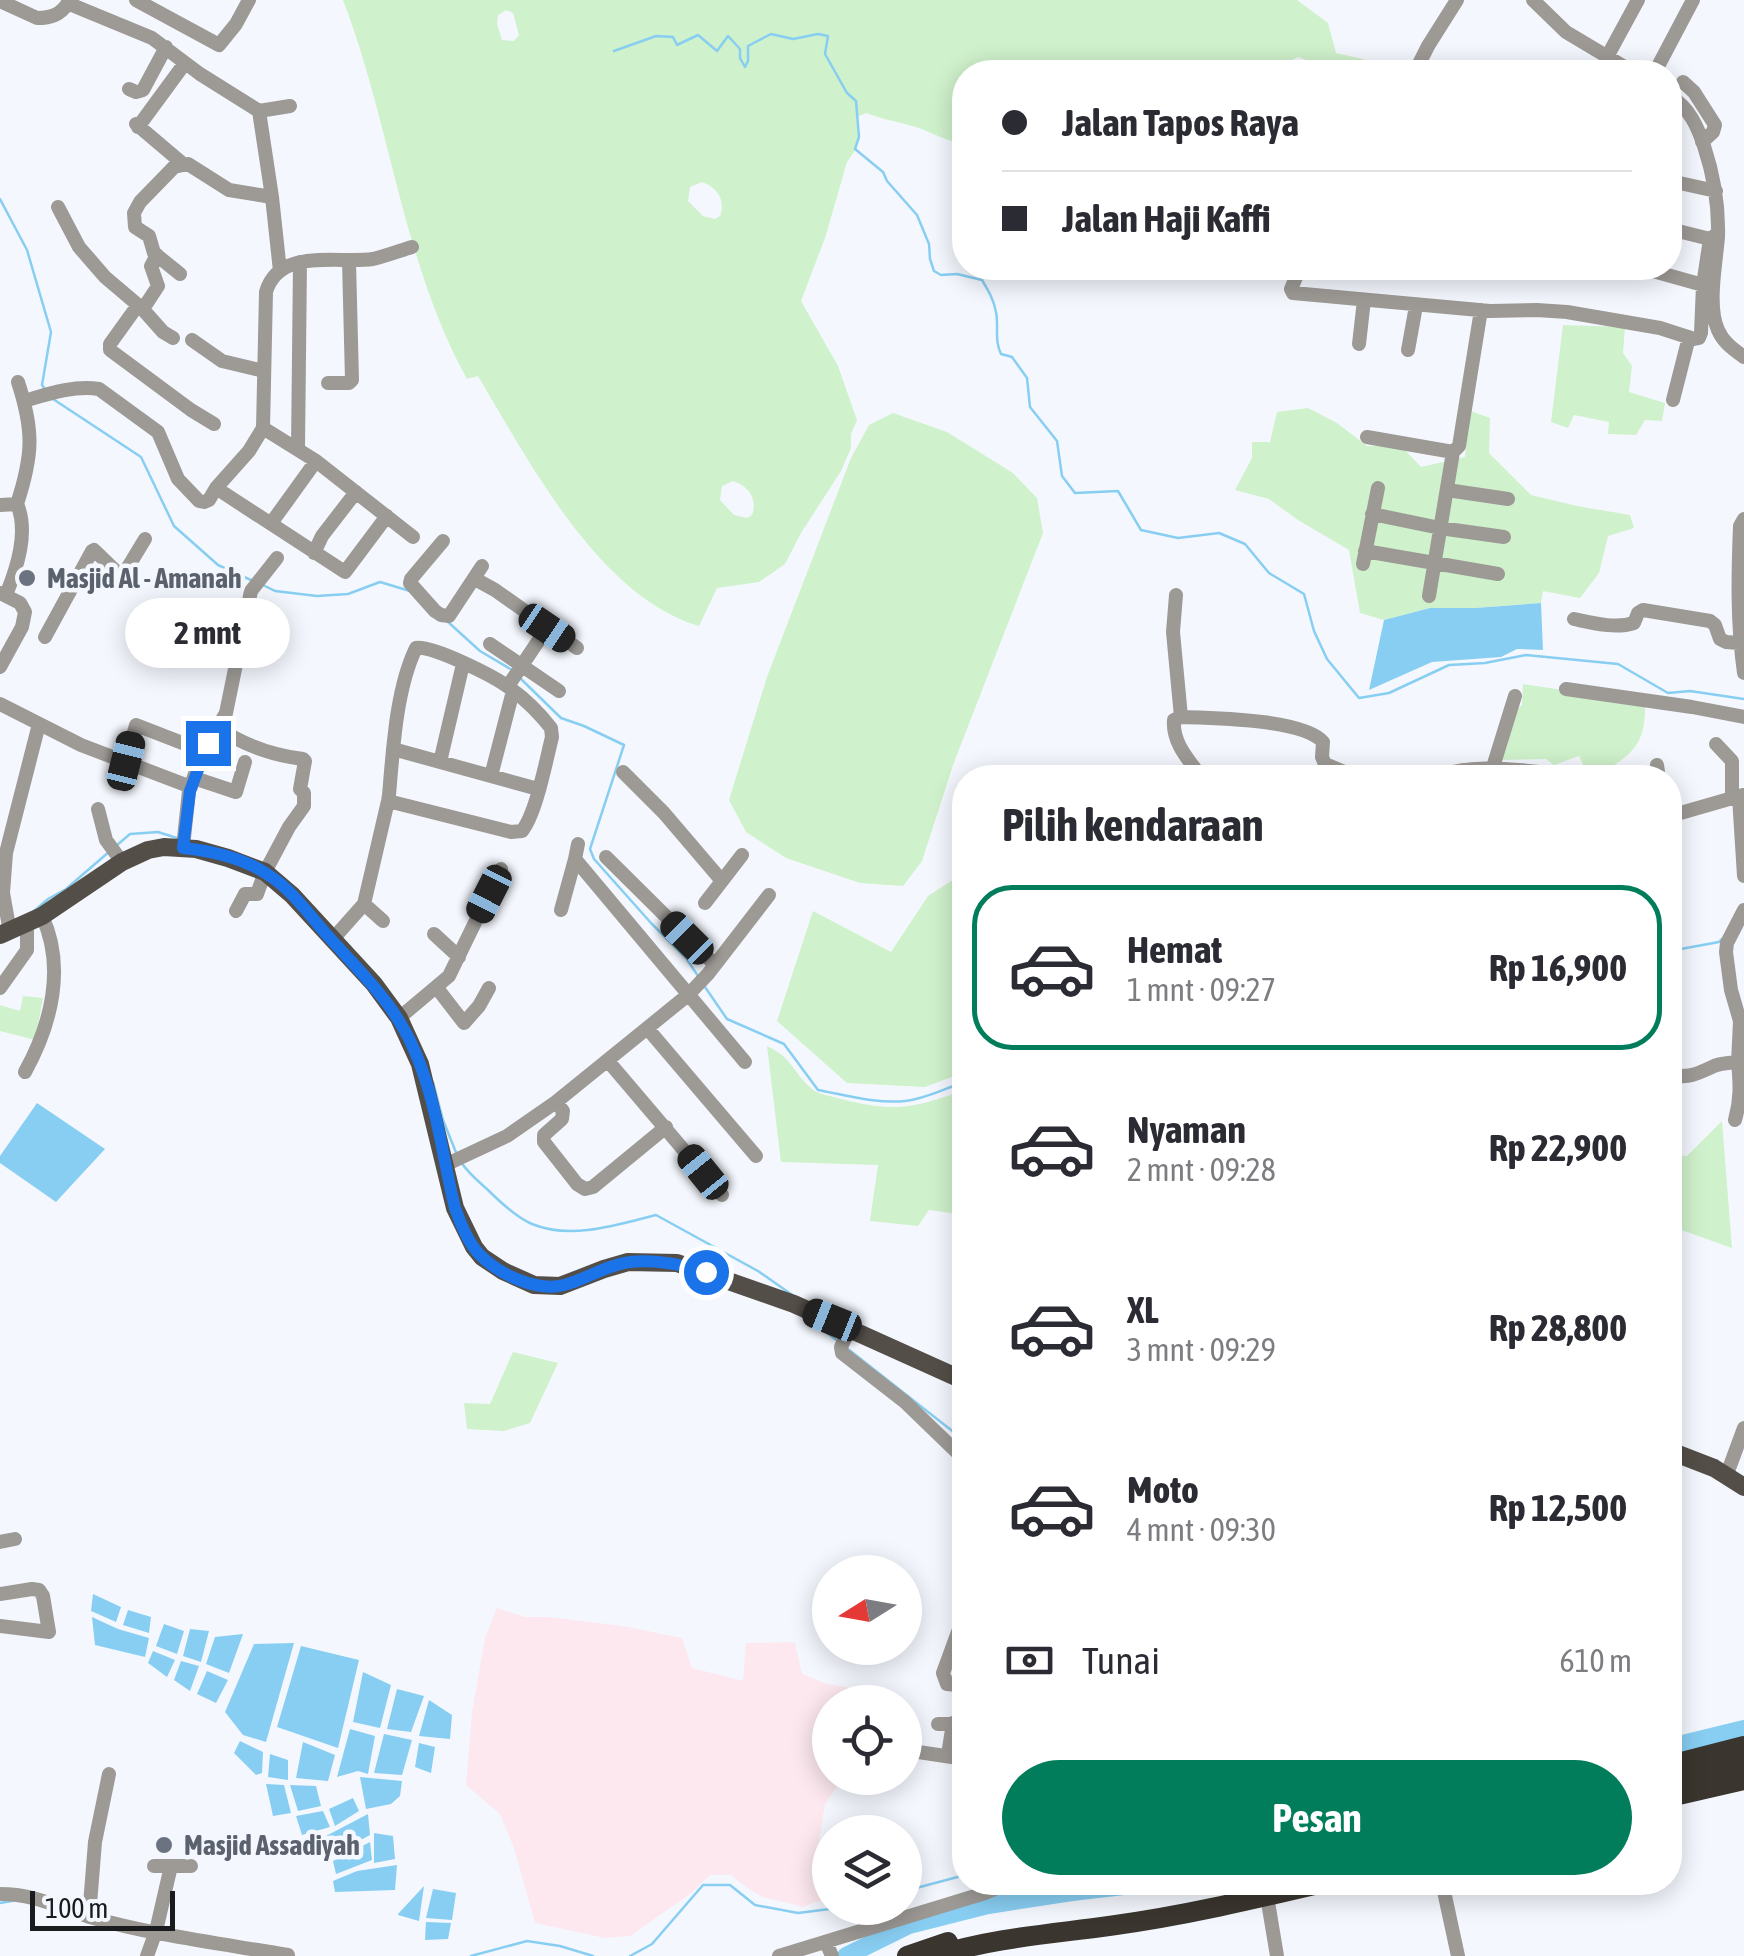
<!DOCTYPE html>
<html lang="id">
<meta charset="utf-8">
<style>
:root{--surface:#fff;--page:#f2f2f3;--text:#2b2b33;--muted:#7c7c81;--line:#e1e1e2;--accent:#027d5b}
body{margin:0;font-family:"Asap Condensed",sans-serif;background:var(--page);color:var(--text);height:100vh;display:flex;flex-direction:column;font-size:38px;white-space:nowrap}
*{box-sizing:border-box;margin:0}
p{font-size:32px;color:var(--muted)}
.icon{flex:none;width:55px;height:55px;fill:none;stroke:currentColor;stroke-width:2;stroke-linecap:round;stroke-linejoin:round}
.map{position:relative;flex:1;overflow:hidden}
.details{position:absolute;left:952px;top:765px;width:730px;height:1130px;display:flex;flex-direction:column;background:var(--surface);border-radius:40px;box-shadow:0 5px 25px #0003}
.details>*{flex:none}
.top-card{position:absolute;left:952px;top:60px;width:730px;height:220px;border-radius:40px;box-shadow:0 5px 25px #0003;display:grid;align-content:center;height:220px;padding:0 50px;background:var(--surface)}
.needle{width:65px;rotate:259deg}
.fabs{position:absolute;left:812px;top:1555px;display:grid;gap:20px}
.fabs a{display:grid;place-items:center;width:110px;height:110px;border-radius:50%;background:var(--surface);box-shadow:0 5px 25px #0003;font-size:50px}
.scale{position:absolute;left:30px;bottom:25px;width:145px;box-sizing:border-box;padding-left:10px;border:5px solid #191b1e;border-top:0;font-size:28px;line-height:35px;white-space:nowrap;color:#191b1e;-webkit-text-stroke:8px #f4f8fe;paint-order:stroke}
.end{position:absolute;width:45px;height:45px;margin:-22px;border:12px solid #1a73e8;background:#fff;box-shadow:0 0 0 5px #fff}
.from{border-radius:50%}
.bubble{position:absolute;height:70px;border-radius:35px;background:var(--surface);box-shadow:0 5px 25px #0003;font-size:32px;font-weight:700;line-height:70px;text-align:center}
.car{position:absolute;width:30px;height:60px;margin:-30px -15px;border-radius:12px;box-shadow:0 0 8px 2px #0007;background:linear-gradient(#222 24%,#8ab4d8 0 40%,#222 0 76%,#8ab4d8 0 86%,#222 0)}
.top-card b{display:flex;align-items:center;gap:35px;height:95px;font-size:38px}
.top-card b+b{border-top:2px solid var(--line)}
.top-card i{width:25px;height:25px;background:var(--text)}
ul{padding:0;list-style:none}
li{display:flex;align-items:center;gap:30px;height:165px;margin:0 20px 15px;padding:0 30px;border:5px solid transparent;border-radius:40px}
li div{flex:1}
li b{display:block;font-size:38px}
li em{font-style:normal;font-weight:700}
li.current{border-color:var(--accent)}
li>.icon{width:90px;height:90px;stroke-width:1.5}
h2{padding:0 50px;font-size:45px;line-height:120px}
.pay{display:flex;align-items:center;gap:25px;height:110px;padding:0 50px;font-size:38px}
.pay p{margin-inline-start:auto}
.primary-button{display:flex;gap:20px;margin-top:auto;padding:20px 50px}
.primary-button a{flex:1;height:115px;border-radius:60px;background:var(--accent);color:#fff;font-size:40px;font-weight:700;line-height:115px;text-align:center}
.map>svg:first-child{display:block}
</style>
<div class="map">
<svg width="1744" height="1956" viewBox="0 0 1744 1956">
<rect width="100%" height="100%" fill="#f4f8fe"/>
<path fill="#fce8ee" d="M497,1608L525,1617H549L623,1626L682,1638L692,1668L743,1681L746,1643L795,1642L802,1674L827,1684L859,1689V1702H830V1778H843L825,1804L819,1841L826,1869L830,1876V1900L815,1902L803,1907L796,1905L762,1897L742,1884L731,1875H710L690,1894L630,1936L605,1938L535,1923L514,1848L500,1814L466,1785L472,1712L485,1638Z"/>
<path fill="#cff1cb" fill-rule="evenodd" d="M343,0H1297L1328,23L1336,53L1363,59L1367,72L1326,70L1325,72H1302L1309,71V61L1298,57L1290,61L1291,70L1298,72H965V103L962,98L958,97L954,101L955,105L959,106L960,114L965,113V145C946,141 930,131 912,126C896,121 881,119 866,113L857,117L859,137L856,149L847,162L825,238L801,301L838,366L857,420L851,434V448L841,471L801,533L785,564L759,582L717,588L699,626C599,597 528,460 478,376L467,379C402,261 391,125 343,0ZM506,10L513,13L519,35L514,41L502,40L497,24L498,15ZM702,182C717,187 726,200 720,216L715,219L703,216L688,201L690,187ZM733,481C749,486 758,500 752,515L747,518L734,515L720,500L722,486Z
M1563,325L1625,327L1623,353L1632,366L1629,392L1665,403L1662,421L1645,420L1636,435L1608,434L1609,422L1574,415L1568,428L1551,422Z
M1308,408L1337,423L1367,446H1401L1421,467L1465,457L1468,410L1490,418L1489,453L1531,495L1577,506L1630,515L1634,528L1608,536L1599,573L1580,598L1543,591L1541,603L1475,608H1430L1384,620L1360,613L1349,550L1298,520L1269,499L1235,490L1252,458V442H1270L1277,412Z
M893,413L947,432L1013,473L1037,498L1043,533L953,765L922,861L903,886L860,883L786,858L746,832L729,800L767,677L851,458L869,425Z
M1523,684L1645,702C1646,748 1631,754 1596,777H1589L1579,756L1554,765L1546,759L1498,760L1511,714L1522,705Z
M965,872V1072L925,1087L847,1083L777,1021L813,911L891,952L928,896Z
M23,996L43,998L35,1040L0,1031V1005L20,1011Z
M767,1046C794,1059 792,1072 812,1089C819,1095 832,1096 841,1099C897,1113 912,1108 965,1090V1215L929,1210L918,1226L870,1221L878,1165L781,1162Z
M1722,1121L1732,1248L1670,1226V1155L1687,1156Z
M513,1352L558,1363L530,1423L504,1431L467,1429L464,1403L490,1404Z"/>
<path fill="#88cef2" d="M1541,603L1543,650L1517,649L1501,657L1432,662L1369,690L1384,620L1430,608H1475Z
M37,1103L105,1149L56,1202L0,1163V1156Z
M93,1594L121,1607L116,1622L91,1611Z
M128,1610L151,1617L149,1633L123,1625Z
M92,1617L118,1629L149,1638L145,1657L95,1645Z
M164,1624L184,1631L177,1654L156,1646Z
M190,1629L209,1631L201,1662L183,1656Z
M243,1634L229,1673L206,1664L215,1637Z
M294,1643L266,1742L243,1735L225,1712L254,1644Z
M301,1646L359,1660L338,1748L277,1727Z
M153,1651L175,1660L167,1677L148,1663Z
M181,1661L199,1666L190,1691L174,1680Z
M207,1671L228,1680L216,1703L197,1694Z
M363,1672L391,1685L380,1728L353,1722Z
M397,1689L424,1696L411,1732L387,1729Z
M429,1700L452,1715L450,1739L419,1736Z
M350,1729L375,1736L368,1774L358,1771L337,1777Z
M384,1734L412,1740L402,1775L374,1773Z
M240,1741L263,1752L262,1773L256,1775L234,1753Z
M303,1742L335,1755L328,1781L296,1778Z
M419,1743L435,1747L431,1773L415,1767Z
M270,1754L288,1760V1780L268,1777Z
M360,1777L402,1781L400,1796L391,1804L366,1809Z
M266,1784L284,1785L291,1813L273,1816Z
M290,1785L316,1786L321,1806L298,1811Z
M353,1798L359,1811L335,1826L329,1809Z
M323,1811L330,1827L302,1835L296,1816Z
M368,1814L370,1835L333,1855L326,1836Z
M374,1833L393,1836L395,1859L374,1863Z
M370,1842L372,1860L336,1874L333,1861Z
M397,1865L395,1890L335,1892L333,1881L357,1871Z
M424,1886L419,1921L398,1915V1914Z
M433,1889L456,1893L452,1920L426,1918Z
M426,1922L451,1923L448,1939L425,1940Z"/>
<g fill="none" stroke-linecap="round" stroke-linejoin="round">
<path stroke="#88cef2" stroke-width="2.5" d="M614,51L656,36L673,37L677,45L698,35L717,51L728,36L740,49V58L745,67L748,61V46L771,34L793,39L818,34L828,36L825,54L847,93L856,101L859,137L855,149L883,172L887,181L917,215L929,244L930,259L934,271L941,275L957,274L982,280C988,290 994,300 996,312C999,326 994,340 1001,354L1012,357L1027,378L1030,407L1057,441L1062,476L1075,493L1118,491L1141,530L1178,538L1219,533L1245,544L1269,573L1304,594L1314,631L1327,659L1359,698L1389,693L1449,665L1485,663L1526,655L1618,664L1668,693L1690,691L1744,699
M0,199L27,250L51,332L42,385L45,389
M53,399L141,457L174,526L218,565L251,580
M263,585L275,591L317,596L348,594L380,582L410,591
M447,621L480,651L512,670
M521,679L561,718L584,726L624,745L590,849L594,859L651,923L686,958L698,976
M116,846L130,834L158,832L177,838
M34,911L48,899L66,889L110,851
M1670,951L1719,942L1722,939
M705,987L727,1019L784,1044L818,1090C845,1095 877,1104 905,1101C926,1099 945,1088 965,1082
M433,1082L443,1120L457,1155
M461,1162C468,1173 478,1181 488,1190C500,1202 516,1217 532,1224C571,1240 617,1225 656,1215L758,1271L798,1299
M808,1319L838,1341
M848,1349L965,1441
M905,1891L965,1875
M0,1903L12,1901
M471,1956L527,1941L560,1946L593,1956
M630,1956L652,1944L703,1885H730L755,1905L798,1913L838,1908"/>
<path stroke="#88cef2" stroke-width="18" d="M1670,1747L1744,1729
M846,1956L909,1925L988,1905L1072,1892L1158,1882"/>
<path stroke="#9d9a96" stroke-width="14" d="M68,0V3L72,5L152,38L200,74L259,111L272,197L280,271
M136,0L219,45L236,24L249,0
M1533,0L1566,32L1633,72
M0,1L37,18C51,18 60,15 68,3
M1607,57L1638,0
M1415,72L1428,46L1457,0
M1655,72L1693,0
M1683,82L1694,92L1715,125L1713,132L1702,142
M129,89L136,92L143,90L166,47
M1670,96C1689,108 1697,125 1704,146C1714,176 1719,205 1718,237C1716,263 1707,306 1718,330C1723,342 1733,349 1744,357
M259,111L290,106
M136,124L182,163
M138,127L185,63
M1675,182L1716,191
M58,207L79,247L105,277L138,305L110,344V350L191,410L214,424
M1670,229L1710,239
M1300,268L1291,289L1293,293L1490,311L1537,310L1567,312L1660,328L1694,339L1699,338L1701,333L1703,285L1710,239L1718,233
M1653,271L1703,285
M180,274L154,253L149,236L135,227L134,213L140,202L174,167L188,164L229,190L272,197
M139,305L163,332L173,338
M143,309L158,286L151,266L157,255
M192,340L222,361L264,371
M1359,344L1364,300
M1408,350L1416,306
M328,383H349L352,380L349,261
M1673,400L1689,337
M24,401C48,394 74,385 99,389L158,432L178,479L199,501L204,502L209,500L216,488L249,451L263,428L266,292C279,247 339,264 373,259C386,256 399,251 412,247
M263,428L316,461L413,537
M1367,437L1453,452
M298,448L300,262
M216,488L345,572L387,516
M1447,490L1508,499
M17,504C33,455 34,431 18,382
M0,505L17,504
M1372,514L1440,528L1504,537
M1744,519L1740,526C1738,575 1737,624 1744,673
M272,522L316,461
M443,541L411,579L410,583L435,611L441,615L449,616L482,566
M1365,551L1498,574
M314,553L322,536L356,492
M1363,564L1378,488
M475,579L495,590L577,648
M6,595C17,568 29,532 17,504
M1176,595L1173,632L1181,717
M1429,596L1453,452L1459,446L1481,310
M1574,619C1593,623 1615,629 1634,623L1638,613L1643,610L1710,621L1715,625L1720,639L1726,642L1739,643
M45,637L92,551L94,550L122,577L145,539
M490,644L559,691
M0,667L22,627L25,612L20,603L0,593
M508,686L547,628
M1566,689L1692,707L1744,717
M0,704L81,745L191,787
M217,727C243,745 271,755 303,759L305,761L300,789L304,793V806L289,827L265,872L257,894H245L236,911
M1716,744L1732,761V798
M393,749L538,789
M126,761L136,725L203,751
M440,762L463,664
M1657,765L1659,778
M1493,767L1515,696
M623,772L664,813L722,881
M491,776L513,691
M194,778L236,792L245,762
M1202,778C1189,760 1172,743 1174,720L1181,717C1213,718 1303,719 1323,742L1322,757L1325,764L1359,778
M1433,778C1471,763 1510,769 1549,773L1557,778
M1739,797L1744,876
M98,809L106,840L122,862
M1670,816L1743,795
M578,844L575,859L745,1062
M183,847L189,791L203,751L226,713L251,591L277,558
M606,857L714,964
M705,903L742,855
M364,904L383,921
M561,910L575,859
M10,932L3,893L6,853L39,724
M434,934L459,957
M332,940L364,904L388,801L389,795C393,750 396,689 416,648C432,645 496,677 511,689C525,699 540,714 551,728L552,737C546,761 536,814 522,831L511,832L388,801
M0,988L27,950V925
M437,988L464,1023L479,1006L489,988
M399,1018L449,976L501,869
M647,1028L756,1156
M608,1061L722,1195
M25,1072C51,1025 66,967 42,916
M1670,1076C1690,1077 1695,1075 1712,1067C1719,1063 1730,1063 1738,1062L1740,1021L1731,990L1726,952L1727,943L1744,910
M556,1102L563,1111L562,1119L544,1135V1142L577,1184L585,1189L593,1187L666,1127
M1735,1120C1741,1099 1740,1083 1738,1062
M445,1165L507,1136L556,1102L688,995L708,974L769,895
M850,1328L841,1347L842,1353L905,1402L965,1460
M1727,1474L1744,1428
M0,1542L15,1539
M965,1580L960,1592L965,1602
M0,1594L32,1589L39,1590L43,1596L49,1632L0,1626
M965,1613L943,1673L947,1684L965,1686
M938,1724H965
M905,1750L965,1759
M948,1755L953,1723
M154,1866H191
M1442,1882L1458,1956
M0,1894C35,1894 57,1907 90,1917C151,1935 224,1944 288,1955
M1267,1896L1277,1956
M89,1917L95,1842L109,1774
M826,1942L832,1956
M147,1956L156,1931L171,1866
M779,1956L985,1893L1011,1882"/>
<path stroke="#544e48" stroke-width="18" d="M0,935L42,916L122,862L148,850L164,847L196,849L228,858L265,872L292,895L374,984L399,1018L420,1064L455,1208L474,1247L482,1257L503,1271L534,1285L560,1286L604,1269L628,1262L677,1263L794,1304L965,1381
M1670,1451L1714,1468L1744,1487"/>
<path stroke="#3a352e" stroke-width="20" d="M1670,1765L1744,1746
M1670,1782L1744,1764
M1670,1797L1744,1780
M907,1956L948,1942
M936,1956C992,1938 1052,1934 1109,1926C1183,1916 1255,1899 1327,1882"/>
</g>
<g fill="none" stroke-linecap="round" stroke-linejoin="round">
<path stroke="#1a73e8" stroke-width="12" d="M208,743L190,791L183,848C212,851 246,859 270,876C293,891 310,916 328,936C365,977 398,1007 418,1059C437,1106 443,1159 455,1208C461,1224 468,1243 480,1255C500,1275 537,1292 564,1285C587,1279 606,1265 630,1262C656,1259 681,1264 706,1272"/>
</g>
<g fill="#6b7280" stroke="#f4f8fe" stroke-width="4">
<circle cx="27" cy="578" r="10"/>
<circle cx="164" cy="1845" r="10"/>
</g>
<g text-anchor="middle" dominant-baseline="central" stroke-width="9" stroke-linejoin="round" paint-order="stroke">
<g font-size="28" font-weight="bold" fill="#5b616d" stroke="#f4f8fe" text-anchor="start">
<text x="47" y="578">Masjid Al - Amanah</text>
<text x="184" y="1845">Masjid Assadiyah</text>
</g>
</g>
</svg>
<div class="fabs">
<a><svg class="needle" viewBox="-14 -14 28 28"><path d="M0-13l5 13h-10z" fill="#e53935"/><path d="M0 13l5-13h-10z" fill="#7c7c81"/></svg></a>
<a><svg class="icon" aria-label="locate" viewBox="0 0 24 24"><circle cx="12" cy="12" r="6"/><path d="M12 2v4M12 18v4M2 12h4M18 12h4"/></svg></a>
<a><svg class="icon" aria-label="layers" viewBox="0 0 24 24"><path d="M12 4l9 5-9 5-9-5zM3 14l9 5 9-5"/></svg></a>
</div>
<div class="scale">100 m</div>
<i class="end from" style="left:706px;top:1272px"></i>
<i class="end" style="left:208px;top:743px"></i>
<div class="bubble" style="left:125px;top:598px;width:165px">2 mnt</div>
<i class="car" style="left:547px;top:628px;rotate:124deg"></i>
<i class="car" style="left:126px;top:761px;rotate:14deg"></i>
<i class="car" style="left:489px;top:894px;rotate:207deg"></i>
<i class="car" style="left:687px;top:938px;rotate:315deg"></i>
<i class="car" style="left:703px;top:1172px;rotate:321deg"></i>
<i class="car" style="left:832px;top:1320px;rotate:292deg"></i>
<div class="top-card">
<b><i class="from"></i>Jalan Tapos Raya</b>
<b><i></i>Jalan Haji Kaffi</b>
</div>
<section class="details">
<h2>Pilih kendaraan</h2>
<ul>
<li class="current"><svg class="icon" aria-label="car" viewBox="0 0 24 24"><path d="M5 17H2v-5l4-1 3-4h7l3 4 3 1v5h-3M9 17h6M6 11h13"/><circle cx="7" cy="17" r="2"/><circle cx="17" cy="17" r="2"/></svg><div><b>Hemat</b><p>1 mnt · 09:27</p></div><em>Rp 16,900</em></li>
<li><svg class="icon" aria-label="car" viewBox="0 0 24 24"><path d="M5 17H2v-5l4-1 3-4h7l3 4 3 1v5h-3M9 17h6M6 11h13"/><circle cx="7" cy="17" r="2"/><circle cx="17" cy="17" r="2"/></svg><div><b>Nyaman</b><p>2 mnt · 09:28</p></div><em>Rp 22,900</em></li>
<li><svg class="icon" aria-label="car" viewBox="0 0 24 24"><path d="M5 17H2v-5l4-1 3-4h7l3 4 3 1v5h-3M9 17h6M6 11h13"/><circle cx="7" cy="17" r="2"/><circle cx="17" cy="17" r="2"/></svg><div><b>XL</b><p>3 mnt · 09:29</p></div><em>Rp 28,800</em></li>
<li><svg class="icon" aria-label="car" viewBox="0 0 24 24"><path d="M5 17H2v-5l4-1 3-4h7l3 4 3 1v5h-3M9 17h6M6 11h13"/><circle cx="7" cy="17" r="2"/><circle cx="17" cy="17" r="2"/></svg><div><b>Moto</b><p>4 mnt · 09:30</p></div><em>Rp 12,500</em></li>
</ul>
<div class="pay"><svg class="icon" aria-label="cash" viewBox="0 0 24 24"><path d="M3 7h18v10H3z"/><circle cx="12" cy="12" r="2"/></svg>Tunai<p>610 m</p></div>
<div class="primary-button"><a>Pesan</a></div>
</section>
</div>
